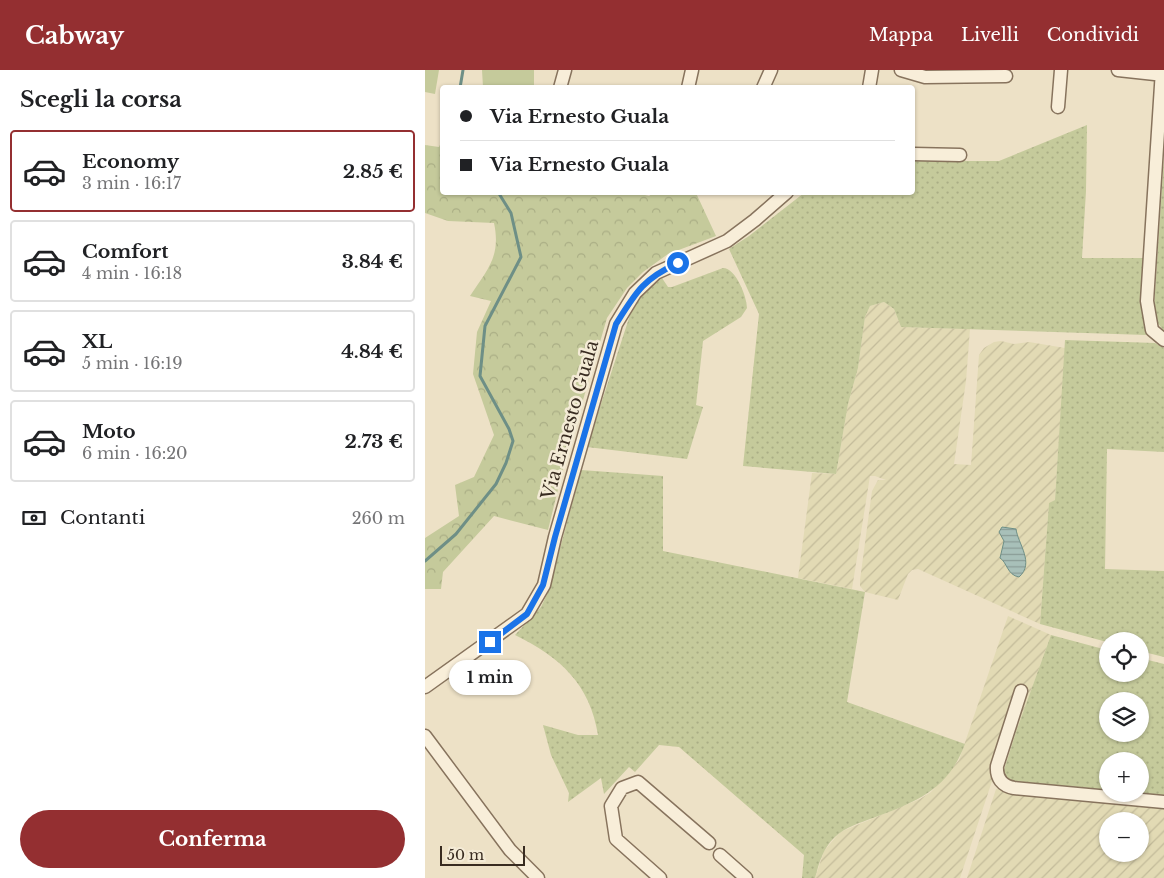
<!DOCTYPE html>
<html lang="it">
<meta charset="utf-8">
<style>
:root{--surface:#fff;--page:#f2f2f2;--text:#202124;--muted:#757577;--line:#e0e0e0;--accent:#942f31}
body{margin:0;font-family:"Libre Baskerville",serif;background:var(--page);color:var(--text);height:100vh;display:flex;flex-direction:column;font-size:19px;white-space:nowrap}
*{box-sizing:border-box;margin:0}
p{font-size:16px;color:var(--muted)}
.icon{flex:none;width:28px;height:28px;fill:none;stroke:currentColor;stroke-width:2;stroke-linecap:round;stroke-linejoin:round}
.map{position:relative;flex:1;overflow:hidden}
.drawer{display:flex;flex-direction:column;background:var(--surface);width:425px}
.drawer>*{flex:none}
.hud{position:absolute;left:15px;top:15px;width:475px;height:110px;border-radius:5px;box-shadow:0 1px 4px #0004;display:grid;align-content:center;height:110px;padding:0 20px;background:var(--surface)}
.buttons{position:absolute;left:674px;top:562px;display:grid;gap:10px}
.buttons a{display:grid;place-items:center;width:50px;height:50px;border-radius:50%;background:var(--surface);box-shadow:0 1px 4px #0004;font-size:25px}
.scale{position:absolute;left:15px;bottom:12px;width:85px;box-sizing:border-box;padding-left:5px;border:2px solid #382b20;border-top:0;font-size:14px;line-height:18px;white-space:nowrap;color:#382b20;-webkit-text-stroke:4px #f4ebd6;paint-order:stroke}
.end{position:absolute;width:22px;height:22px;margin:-11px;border:6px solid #1a73e8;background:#fff;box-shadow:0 0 0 2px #fff}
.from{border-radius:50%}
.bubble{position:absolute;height:35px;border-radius:18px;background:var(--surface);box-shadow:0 1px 4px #0004;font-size:16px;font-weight:800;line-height:35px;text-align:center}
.hud b{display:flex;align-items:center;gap:18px;height:48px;font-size:19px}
.hud b+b{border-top:1px solid var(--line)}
.hud i{width:12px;height:12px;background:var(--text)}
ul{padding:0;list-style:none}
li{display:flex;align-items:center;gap:15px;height:82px;margin:0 10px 8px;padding:0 10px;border:2px solid var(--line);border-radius:5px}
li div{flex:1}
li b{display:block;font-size:19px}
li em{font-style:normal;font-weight:800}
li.active{border-color:var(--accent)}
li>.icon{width:45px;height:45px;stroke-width:1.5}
h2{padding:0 20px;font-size:22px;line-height:60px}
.pay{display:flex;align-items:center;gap:12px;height:55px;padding:0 20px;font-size:19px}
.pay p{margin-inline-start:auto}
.primary-button{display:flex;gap:10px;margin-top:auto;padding:10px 20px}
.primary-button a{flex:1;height:58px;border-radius:30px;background:var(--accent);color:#fff;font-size:20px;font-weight:800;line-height:58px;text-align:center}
header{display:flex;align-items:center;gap:30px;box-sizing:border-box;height:70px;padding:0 25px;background:var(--accent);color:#fff}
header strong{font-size:24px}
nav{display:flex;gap:28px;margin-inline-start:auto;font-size:18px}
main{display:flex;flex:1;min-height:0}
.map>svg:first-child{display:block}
</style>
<header>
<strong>Cabway</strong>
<nav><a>Mappa</a><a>Livelli</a><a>Condividi</a></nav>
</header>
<main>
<section class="drawer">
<h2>Scegli la corsa</h2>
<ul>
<li class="active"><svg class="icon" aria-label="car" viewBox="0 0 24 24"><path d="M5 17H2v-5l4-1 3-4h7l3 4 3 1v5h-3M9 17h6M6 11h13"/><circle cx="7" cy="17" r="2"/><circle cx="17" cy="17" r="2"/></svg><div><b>Economy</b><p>3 min · 16:17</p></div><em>2.85 €</em></li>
<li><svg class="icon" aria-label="car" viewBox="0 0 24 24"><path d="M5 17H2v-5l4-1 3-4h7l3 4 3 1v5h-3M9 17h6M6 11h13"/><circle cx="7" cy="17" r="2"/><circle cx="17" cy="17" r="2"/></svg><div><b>Comfort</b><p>4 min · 16:18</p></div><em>3.84 €</em></li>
<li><svg class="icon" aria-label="car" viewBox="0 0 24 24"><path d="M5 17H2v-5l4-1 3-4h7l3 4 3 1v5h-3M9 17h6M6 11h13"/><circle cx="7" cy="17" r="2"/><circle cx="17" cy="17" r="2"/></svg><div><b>XL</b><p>5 min · 16:19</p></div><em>4.84 €</em></li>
<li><svg class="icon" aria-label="car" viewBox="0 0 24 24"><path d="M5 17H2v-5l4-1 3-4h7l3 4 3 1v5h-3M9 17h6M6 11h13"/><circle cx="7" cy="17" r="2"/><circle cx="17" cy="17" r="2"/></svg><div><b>Moto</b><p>6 min · 16:20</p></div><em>2.73 €</em></li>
</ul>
<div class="pay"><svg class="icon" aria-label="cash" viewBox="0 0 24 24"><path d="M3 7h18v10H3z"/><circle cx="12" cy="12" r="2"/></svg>Contanti<p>260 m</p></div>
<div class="primary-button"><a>Conferma</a></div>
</section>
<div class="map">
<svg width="739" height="808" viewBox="0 0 739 808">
<defs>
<pattern id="farmland-furrows" width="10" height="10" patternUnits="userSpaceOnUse" patternTransform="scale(1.25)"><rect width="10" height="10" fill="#e2dab4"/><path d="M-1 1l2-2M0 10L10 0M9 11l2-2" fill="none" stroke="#c3bb9a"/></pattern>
<pattern id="grass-dots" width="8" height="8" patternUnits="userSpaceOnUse" patternTransform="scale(1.25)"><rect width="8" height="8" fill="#c5ca9b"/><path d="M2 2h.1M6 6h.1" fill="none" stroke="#aaae85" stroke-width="1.8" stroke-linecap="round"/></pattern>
<pattern id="forest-crowns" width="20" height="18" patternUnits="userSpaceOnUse" patternTransform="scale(1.25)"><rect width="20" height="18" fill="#c5ca9b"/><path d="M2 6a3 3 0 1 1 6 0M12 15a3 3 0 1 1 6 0" fill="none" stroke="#aaae85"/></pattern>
<pattern id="water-rules" width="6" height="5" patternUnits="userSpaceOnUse" patternTransform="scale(1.25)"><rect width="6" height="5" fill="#a8c0b9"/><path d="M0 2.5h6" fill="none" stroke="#8a9c96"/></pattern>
</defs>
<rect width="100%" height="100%" fill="#ede1c6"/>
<path fill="url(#farmland-furrows)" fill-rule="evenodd" d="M459,232L469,239L476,257L545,259L541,311L529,394L546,395L554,285L559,278L569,272L576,271L589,274L604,272L640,278L630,430L624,434L615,554L493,499L487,500L483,504L473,530L440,522L435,516V510L447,421L453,410H461L450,406H445L427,519L373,508L387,403L411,404L423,334L433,298L440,247L445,236Z
M583,546L626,565L582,688L572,685L569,705L535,808H390L399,781L415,762L495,729L506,722L534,690Z
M571,719L739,735V808H542ZM682,751H715V784H682Z"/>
<path fill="url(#grass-dots)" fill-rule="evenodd" d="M662,55L661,121L657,188H719L716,237L721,265L476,257L469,239L459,232L445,236L440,247L433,298L423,334L411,404L318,396L334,244L304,179L324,166L379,123L488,122V91H574Z
M739,87V261L731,251L729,238Z
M298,198C311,198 322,227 322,238L316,247L278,271L271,335L278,337L262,389L162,377L205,245L217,225L237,208L243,217H247Z
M640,270L730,273L739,278V382L682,379L680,499L739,501V587L715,581V571L682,572L615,554L624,433L630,430Z
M156,400L238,406V481L440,522L422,632L540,674C523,720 491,732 448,748C435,753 420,757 410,767C398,778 394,793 390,808H377L379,785L254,677L234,675L210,702L204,697L179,724L176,708L143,732L144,723L126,685L118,655L153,665H173C165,614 135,587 90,565L116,537L124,520Z
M626,565L682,580V604H715V588L739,594V730L593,716L577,706L591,662ZM682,631H715V664H682ZM682,691H715V724H682Z"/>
<path fill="url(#forest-crowns)" d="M17,70L18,122H208L224,126L228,123H271L291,166L243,184L218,202L202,218L182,248L139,395L123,460L69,446L18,502L16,519H0V468L34,446L30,415L49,407L69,365L48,304L52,262L66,231L45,226C63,199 76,186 69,153L23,151L0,143V75L14,77Z"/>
<path fill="#c5ca9b" d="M0,0H14L10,24L0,22Z
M57,0H109V17H58Z"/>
<path fill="url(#water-rules)" stroke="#6e8f86" d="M577,457L591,459C593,474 610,493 594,507C582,505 582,492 575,488L579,471L574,462Z"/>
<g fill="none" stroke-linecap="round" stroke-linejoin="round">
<path stroke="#6e8f86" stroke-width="3" d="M35,18L38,0
M0,491L31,464L71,414L81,393L88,371L84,359L55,306L60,256L96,187L86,143L73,122"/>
<g stroke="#87735d" stroke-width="15">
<path id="minor" d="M476,0L500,7L581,6
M693,0L739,5
M737,0L722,231L727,260L739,270
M135,18L140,0
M263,18L267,0
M338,18L346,0
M444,18L447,0
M633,37L636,0
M488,84L535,85
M0,617L102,544L119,515L130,467L191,254L210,223L231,203L302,171L330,150L362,122
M596,621L572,696C571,708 577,716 589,718L739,732
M0,666L85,780L113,808
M295,785L321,808
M235,808L191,769L186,736L197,718L213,712L284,773"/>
</g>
<use href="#minor" stroke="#f8eed9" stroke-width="12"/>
</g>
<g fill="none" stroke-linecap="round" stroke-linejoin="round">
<path stroke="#1a73e8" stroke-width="6" d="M65,572L102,544L118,515L130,467L191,254C211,222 218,209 253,193"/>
</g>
<g text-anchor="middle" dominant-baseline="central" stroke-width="5" stroke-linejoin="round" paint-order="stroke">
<g font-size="18" fill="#382b20" stroke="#f4ebd6">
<text transform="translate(145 350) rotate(-74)">Via Ernesto Guala</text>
</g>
</g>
</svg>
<div class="buttons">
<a><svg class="icon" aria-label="locate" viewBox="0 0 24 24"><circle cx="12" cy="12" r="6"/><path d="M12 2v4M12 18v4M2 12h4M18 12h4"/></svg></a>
<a><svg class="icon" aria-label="layers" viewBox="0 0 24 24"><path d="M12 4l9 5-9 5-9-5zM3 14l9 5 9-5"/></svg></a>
<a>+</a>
<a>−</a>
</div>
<div class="scale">50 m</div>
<i class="end from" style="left:253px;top:193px"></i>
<i class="end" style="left:65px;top:572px"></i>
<div class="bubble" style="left:24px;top:590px;width:82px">1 min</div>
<div class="hud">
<b><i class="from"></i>Via Ernesto Guala</b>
<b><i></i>Via Ernesto Guala</b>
</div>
</div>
</main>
